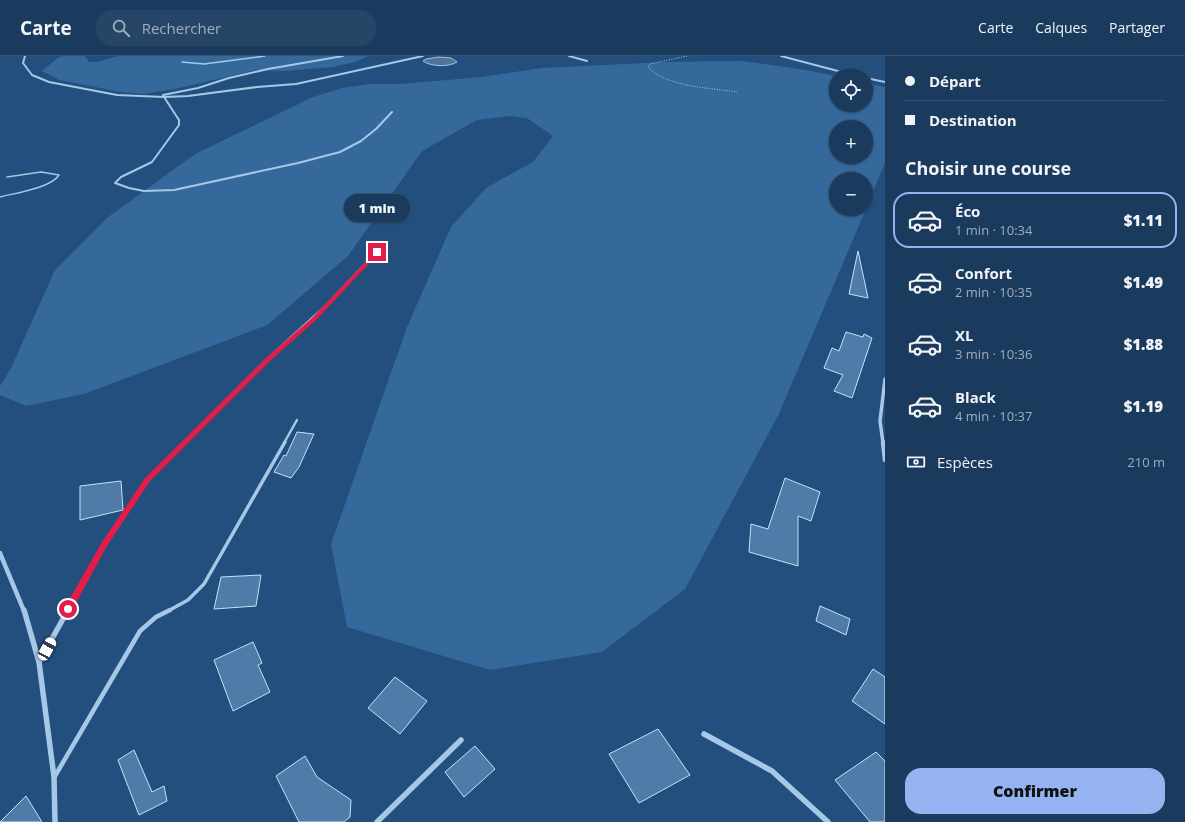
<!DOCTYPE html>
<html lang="fr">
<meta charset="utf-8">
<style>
:root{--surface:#1a3b5e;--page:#274667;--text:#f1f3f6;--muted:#9fadbc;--line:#385573;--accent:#95b2f1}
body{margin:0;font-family:"Open Sans",sans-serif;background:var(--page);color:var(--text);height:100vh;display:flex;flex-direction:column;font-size:15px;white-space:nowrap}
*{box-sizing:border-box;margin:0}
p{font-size:13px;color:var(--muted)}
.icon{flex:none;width:22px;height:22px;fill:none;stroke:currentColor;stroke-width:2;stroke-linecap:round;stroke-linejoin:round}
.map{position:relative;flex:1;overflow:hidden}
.details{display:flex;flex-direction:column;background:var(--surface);width:300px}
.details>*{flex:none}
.hud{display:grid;align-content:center;height:88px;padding:0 20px;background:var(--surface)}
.buttons{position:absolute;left:829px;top:12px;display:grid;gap:8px}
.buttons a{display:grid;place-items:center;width:44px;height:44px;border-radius:50%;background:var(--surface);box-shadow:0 1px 3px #0004,0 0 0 1px var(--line);font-size:20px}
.end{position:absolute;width:18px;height:18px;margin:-9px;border:5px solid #e11d48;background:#fff;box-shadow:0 0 0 2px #fff}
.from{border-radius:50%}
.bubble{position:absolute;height:28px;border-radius:14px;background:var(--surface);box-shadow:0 1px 3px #0004,0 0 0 1px var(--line);font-size:13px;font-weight:800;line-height:28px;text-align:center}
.car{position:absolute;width:12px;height:24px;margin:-12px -6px;border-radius:5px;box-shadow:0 0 3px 1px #0007;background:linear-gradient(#fff 24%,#345 0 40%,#fff 0 76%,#345 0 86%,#fff 0)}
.hud b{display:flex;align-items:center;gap:14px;height:38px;font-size:15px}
.hud b+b{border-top:1px solid var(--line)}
.hud i{width:10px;height:10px;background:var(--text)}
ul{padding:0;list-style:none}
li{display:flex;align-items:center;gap:12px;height:56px;margin:0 8px 6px;padding:0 12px;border:2px solid transparent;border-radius:16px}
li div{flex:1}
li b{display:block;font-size:15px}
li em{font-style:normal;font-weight:800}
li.selected{border-color:var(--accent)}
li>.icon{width:36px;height:36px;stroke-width:1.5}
h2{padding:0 20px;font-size:18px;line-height:48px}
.pay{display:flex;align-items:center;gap:10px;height:44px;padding:0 20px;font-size:15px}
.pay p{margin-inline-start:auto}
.cta{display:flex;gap:8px;margin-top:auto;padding:8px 20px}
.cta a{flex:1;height:46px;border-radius:16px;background:var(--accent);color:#111;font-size:16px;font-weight:800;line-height:46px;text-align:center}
header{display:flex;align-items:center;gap:24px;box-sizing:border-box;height:56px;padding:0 20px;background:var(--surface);border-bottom:1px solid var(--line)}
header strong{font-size:19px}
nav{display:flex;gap:22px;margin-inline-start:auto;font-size:14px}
.search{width:280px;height:36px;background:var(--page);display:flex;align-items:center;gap:10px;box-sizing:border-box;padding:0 14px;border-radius:16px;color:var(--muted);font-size:15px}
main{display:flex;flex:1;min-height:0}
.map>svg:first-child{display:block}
</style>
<header>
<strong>Carte</strong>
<div class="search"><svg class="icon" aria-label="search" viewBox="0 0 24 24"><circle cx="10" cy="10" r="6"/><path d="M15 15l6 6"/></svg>Rechercher</div>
<nav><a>Carte</a><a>Calques</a><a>Partager</a></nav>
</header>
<main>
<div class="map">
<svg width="885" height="766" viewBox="0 0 885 766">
<rect width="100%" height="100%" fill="#224f7d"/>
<path fill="#35699b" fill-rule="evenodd" d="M66,0H85L89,6H97L118,0H369L355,6L333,11L285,15L256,14L175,33L143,38L121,36L59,24L42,15L59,1Z
M742,5L806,14L836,20V49H866V27L885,31V107L866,152V123H836V153H866L778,360L685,533L602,596L490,614L347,571L331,488L407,271L451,171L486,132L533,106L553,80L527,62L510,60L477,64L422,95L348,200L267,269L84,338L26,350L0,339V330L11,312L55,214L107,162L195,98L313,41L342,32L371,28H400L482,21L542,12L666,6ZM836,71H866V101H836Z"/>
<path fill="#547496" stroke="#9ac2e7" d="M439,1L451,2L457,6C449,11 431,11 423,5L426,3Z"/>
<path fill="#4f7ba8" stroke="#cae0f5" d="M858,195L868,242L849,238Z
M846,276L863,281L864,278L872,282L852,342L834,335L843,319L824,312L832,292L839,295Z
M297,376L314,378L299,411L291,422L274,416L284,399L286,400Z
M785,422L820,436L811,465L798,460V510L749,496L751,468L768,473Z
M121,425L123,454L80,464V430Z
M261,519L256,550L214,553L221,521Z
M820,550L850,563L846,579L816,565Z
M253,586L262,607L258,609L270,636L233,655L214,604Z
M873,613L885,621V668L852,645Z
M395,621L427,645L400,678L368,652Z
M658,673L690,719L639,747L609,698Z
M475,690L495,713L464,741L445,716Z
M134,694L152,736L164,730L167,745L139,759L118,704Z
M876,696L885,705V766H870L835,724Z
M305,700L317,721L351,744L350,761L344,766H299L276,720Z
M26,740L42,766H0Z"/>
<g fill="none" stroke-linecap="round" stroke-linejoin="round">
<path stroke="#a6c7e6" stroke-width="1" stroke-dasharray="1 1.5" stroke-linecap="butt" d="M687,0L650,8L648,11C666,31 711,32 737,36"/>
<path stroke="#a6c7e6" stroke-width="1.5" d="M182,6L204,8L265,0
M0,141C15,137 51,132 59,119L41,116L7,121"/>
<path stroke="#a6c7e6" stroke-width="2.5" d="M284,387L297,364"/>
<path stroke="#a6c7e6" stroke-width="3.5" d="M168,555L188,544L204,528L285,386"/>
<path stroke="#a6c7e6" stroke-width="4.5" d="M55,720L140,575L156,561L170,554"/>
<path stroke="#a6c7e6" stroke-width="2" d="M25,0L23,7L32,19L49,26L117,39L164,41L188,40L257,31L296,28L423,0
M569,0L587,5
M781,0L853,19
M866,22L885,26
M163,39L198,32L229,22L268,13L343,0
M164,41L179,64V69L152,106L121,121L115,127L129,132L144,135L174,134L298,107L340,96L361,85L376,73L392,56"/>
<path stroke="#a6c7e6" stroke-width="3" d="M322,254L377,196"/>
<path stroke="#a6c7e6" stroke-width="3.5" d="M184,387L269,302L323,253
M883,387L880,365L885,323"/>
<path stroke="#a6c7e6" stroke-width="4.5" d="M883,386L885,404
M0,497L24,555
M68,555L105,488L147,424L185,386"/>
<path stroke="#a6c7e6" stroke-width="5.5" d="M24,554L39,606L54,721L55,766
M39,606L68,554
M704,678L772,715L828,766
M377,766L461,684"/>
</g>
<path fill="#e11d48" d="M376,195L380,196L316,264L271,304L150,425L107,490L71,556H65L64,553L65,551L102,486L145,422L267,301L312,262Z"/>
</svg>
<div class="buttons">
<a><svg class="icon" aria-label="locate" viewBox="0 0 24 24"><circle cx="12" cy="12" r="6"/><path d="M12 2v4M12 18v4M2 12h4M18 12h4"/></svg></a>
<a>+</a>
<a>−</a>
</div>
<i class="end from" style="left:68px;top:553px"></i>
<i class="end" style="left:377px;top:196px"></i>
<div class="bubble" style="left:344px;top:138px;width:66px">1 min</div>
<i class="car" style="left:47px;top:593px;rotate:29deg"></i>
</div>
<section class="details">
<div class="hud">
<b><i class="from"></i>Départ</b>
<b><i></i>Destination</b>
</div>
<h2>Choisir une course</h2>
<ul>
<li class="selected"><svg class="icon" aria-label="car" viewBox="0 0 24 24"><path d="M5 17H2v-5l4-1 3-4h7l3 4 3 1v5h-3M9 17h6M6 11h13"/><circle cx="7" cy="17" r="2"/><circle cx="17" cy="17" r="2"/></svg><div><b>Éco</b><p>1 min · 10:34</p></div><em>$1.11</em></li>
<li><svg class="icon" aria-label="car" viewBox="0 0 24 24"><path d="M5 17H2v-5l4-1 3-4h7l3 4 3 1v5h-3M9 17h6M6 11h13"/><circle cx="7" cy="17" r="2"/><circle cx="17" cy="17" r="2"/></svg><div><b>Confort</b><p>2 min · 10:35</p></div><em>$1.49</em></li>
<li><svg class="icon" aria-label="car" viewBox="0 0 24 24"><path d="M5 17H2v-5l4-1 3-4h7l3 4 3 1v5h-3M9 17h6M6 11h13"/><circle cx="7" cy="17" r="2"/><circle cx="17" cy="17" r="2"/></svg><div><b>XL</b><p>3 min · 10:36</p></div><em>$1.88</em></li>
<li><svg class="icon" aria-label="car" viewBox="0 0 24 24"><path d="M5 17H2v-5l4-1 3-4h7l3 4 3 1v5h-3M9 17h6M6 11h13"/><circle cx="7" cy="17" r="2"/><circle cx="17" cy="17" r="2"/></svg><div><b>Black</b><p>4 min · 10:37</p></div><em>$1.19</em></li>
</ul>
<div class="pay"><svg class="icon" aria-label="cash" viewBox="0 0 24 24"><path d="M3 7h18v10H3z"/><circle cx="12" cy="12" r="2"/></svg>Espèces<p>210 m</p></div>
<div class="cta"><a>Confirmer</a></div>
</section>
</main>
